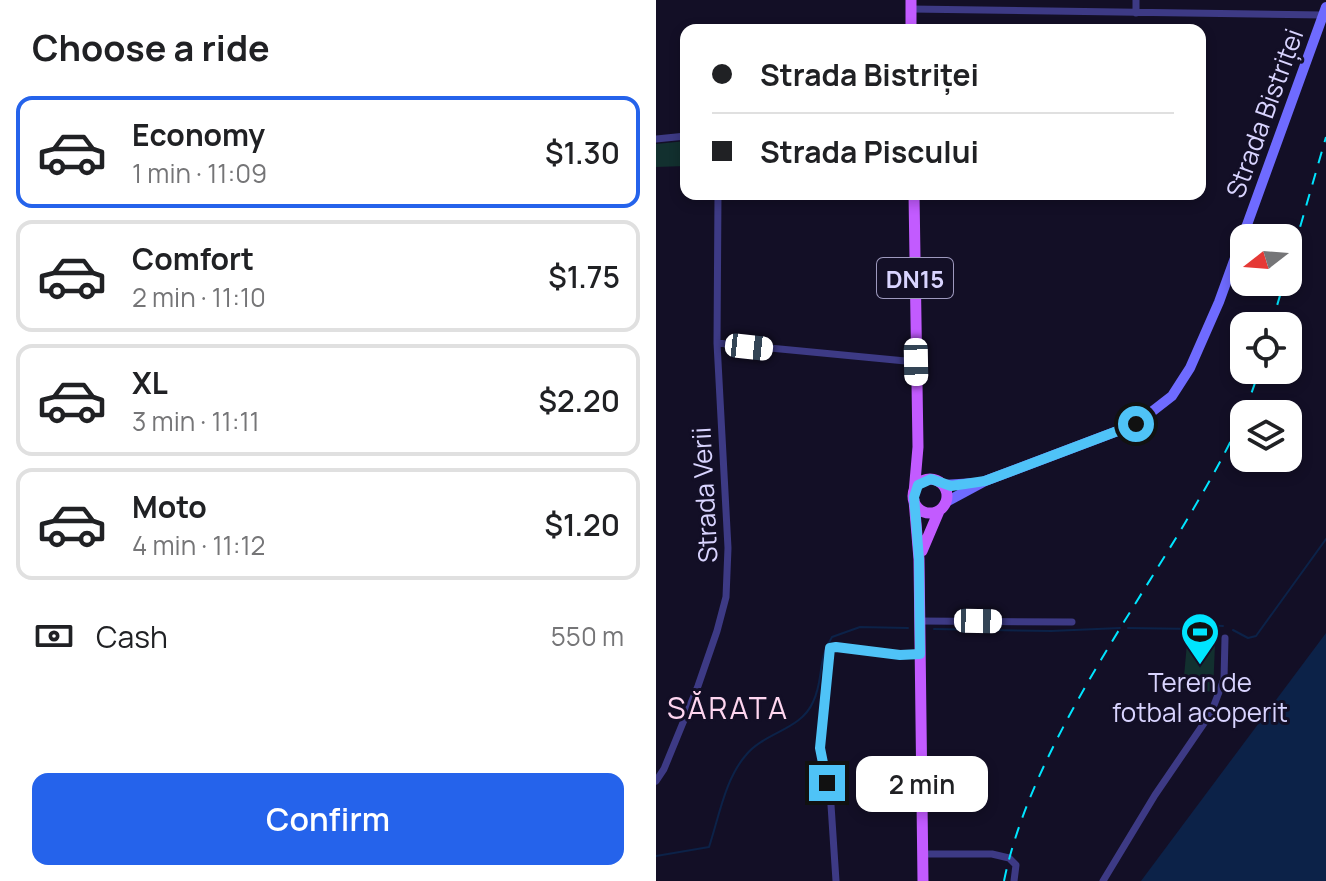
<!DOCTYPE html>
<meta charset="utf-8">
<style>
:root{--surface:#fff;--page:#f2f2f2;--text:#202124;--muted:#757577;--line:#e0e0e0;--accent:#2563eb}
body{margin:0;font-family:Manrope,sans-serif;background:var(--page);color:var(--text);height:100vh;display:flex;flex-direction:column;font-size:30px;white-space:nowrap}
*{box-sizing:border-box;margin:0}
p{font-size:26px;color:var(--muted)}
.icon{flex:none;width:44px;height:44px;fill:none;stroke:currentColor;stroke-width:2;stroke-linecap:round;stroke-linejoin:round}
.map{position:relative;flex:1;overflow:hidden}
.panel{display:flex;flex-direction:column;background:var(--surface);width:656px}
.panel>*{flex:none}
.banner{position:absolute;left:24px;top:24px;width:526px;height:176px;border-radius:16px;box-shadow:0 4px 12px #0003;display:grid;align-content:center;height:176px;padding:0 32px;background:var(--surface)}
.needle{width:52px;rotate:253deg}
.fabs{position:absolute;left:574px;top:224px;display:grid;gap:16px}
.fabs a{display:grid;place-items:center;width:72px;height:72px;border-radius:16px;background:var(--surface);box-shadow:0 4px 12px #0003;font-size:40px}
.end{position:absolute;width:36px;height:36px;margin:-18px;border:10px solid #4fc3f7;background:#111;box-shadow:0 0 0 4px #111}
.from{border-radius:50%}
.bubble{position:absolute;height:56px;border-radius:16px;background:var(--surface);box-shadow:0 4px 12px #0003;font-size:26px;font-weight:600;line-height:56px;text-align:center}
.car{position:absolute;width:24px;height:48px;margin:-24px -12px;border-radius:10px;box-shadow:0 0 6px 2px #0007;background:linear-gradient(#fff 24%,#345 0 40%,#fff 0 76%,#345 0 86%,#fff 0)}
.banner b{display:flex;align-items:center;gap:28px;height:76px;font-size:30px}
.banner b+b{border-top:2px solid var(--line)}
.banner i{width:20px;height:20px;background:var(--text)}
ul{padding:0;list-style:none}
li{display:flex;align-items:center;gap:24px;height:112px;margin:0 16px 12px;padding:0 16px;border:4px solid var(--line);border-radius:16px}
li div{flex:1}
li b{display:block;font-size:30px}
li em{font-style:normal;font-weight:600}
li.active{border-color:var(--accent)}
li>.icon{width:72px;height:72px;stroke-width:1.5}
h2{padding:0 32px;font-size:36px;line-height:96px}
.pay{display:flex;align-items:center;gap:20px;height:88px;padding:0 32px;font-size:30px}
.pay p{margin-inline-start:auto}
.primary-button{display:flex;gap:16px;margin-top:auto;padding:16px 32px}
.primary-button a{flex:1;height:92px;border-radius:16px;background:var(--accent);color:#fff;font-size:32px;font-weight:600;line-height:92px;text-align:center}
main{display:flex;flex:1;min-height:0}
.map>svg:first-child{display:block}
</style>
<main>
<section class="panel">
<h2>Choose a ride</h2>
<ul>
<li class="active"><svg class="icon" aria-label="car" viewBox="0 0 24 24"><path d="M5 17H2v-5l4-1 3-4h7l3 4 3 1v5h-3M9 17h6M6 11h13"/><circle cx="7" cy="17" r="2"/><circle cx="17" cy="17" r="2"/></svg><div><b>Economy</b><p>1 min · 11:09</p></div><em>$1.30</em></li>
<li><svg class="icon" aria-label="car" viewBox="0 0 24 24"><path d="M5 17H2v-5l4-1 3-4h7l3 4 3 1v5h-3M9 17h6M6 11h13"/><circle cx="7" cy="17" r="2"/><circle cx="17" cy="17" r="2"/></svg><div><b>Comfort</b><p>2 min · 11:10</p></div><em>$1.75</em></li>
<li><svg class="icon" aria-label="car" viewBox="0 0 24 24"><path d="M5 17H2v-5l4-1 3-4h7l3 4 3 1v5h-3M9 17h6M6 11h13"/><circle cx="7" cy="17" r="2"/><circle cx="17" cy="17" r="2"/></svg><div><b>XL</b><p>3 min · 11:11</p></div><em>$2.20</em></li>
<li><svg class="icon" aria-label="car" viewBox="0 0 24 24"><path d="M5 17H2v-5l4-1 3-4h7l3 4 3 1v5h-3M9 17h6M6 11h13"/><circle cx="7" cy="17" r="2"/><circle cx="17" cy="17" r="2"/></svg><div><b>Moto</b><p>4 min · 11:12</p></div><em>$1.20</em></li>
</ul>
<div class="pay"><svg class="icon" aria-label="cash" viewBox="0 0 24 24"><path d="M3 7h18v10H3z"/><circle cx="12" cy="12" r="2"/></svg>Cash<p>550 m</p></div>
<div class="primary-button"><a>Confirm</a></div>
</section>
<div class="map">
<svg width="670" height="881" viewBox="0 0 670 881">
<rect width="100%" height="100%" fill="#130f26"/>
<path fill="#12302f" d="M30,141V166L0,167V144Z
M531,643L559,644L557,692L527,688Z"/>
<path fill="#0c2248" d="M670,633V881H485Z"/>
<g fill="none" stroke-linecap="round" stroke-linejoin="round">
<path stroke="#0c2248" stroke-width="2" d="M472,628L539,629L549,625L567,626
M278,629L395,631L464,628
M577,630L592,638L600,636L670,539
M0,856L53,847C63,817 69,779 90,755C109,732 145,730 157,702C168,680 161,660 176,637L204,627L252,628"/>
<path stroke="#3d3a85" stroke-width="7" d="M480,0V13
M255,9L667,15
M0,139L30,136
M61,343L260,362
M264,621L416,622
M0,781L8,769L42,686L61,631L70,597L72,548L61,343L62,194
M267,854H336L353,858L360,865L358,881
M180,881L175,805L164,748L172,651L176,647H180L244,655L264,654
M447,881L499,795L555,713L568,679L569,638"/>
<path stroke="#6f6bff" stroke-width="10" d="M287,485L319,483
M290,502L329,481L480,424L516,396L534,368L563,302L670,7"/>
<path stroke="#c25bff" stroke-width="11" d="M255,0V30
M258,194L262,447L258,493
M257 496a17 17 0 1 1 34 0a17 17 0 1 1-34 0Z
M258,500L263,559L267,881
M266,551L283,511"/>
<path stroke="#00e5ff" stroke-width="2" stroke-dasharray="12 10" stroke-linecap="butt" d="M632,269L670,137
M615,326L628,282
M348,881C373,759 465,630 529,523C558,474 587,425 603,370"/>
</g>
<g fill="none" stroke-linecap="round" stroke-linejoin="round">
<path stroke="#4fc3f7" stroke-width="10" d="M171,783L164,748L174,648L180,647L244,655L264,654L263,559L258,497L262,485L275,479L295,486L329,481L480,424"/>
</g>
<defs>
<g id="stadium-pin" transform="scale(2)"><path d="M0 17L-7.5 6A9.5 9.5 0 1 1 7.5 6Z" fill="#00e5ff" stroke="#130f26"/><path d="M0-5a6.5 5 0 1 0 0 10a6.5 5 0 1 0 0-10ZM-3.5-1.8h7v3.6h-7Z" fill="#111"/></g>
</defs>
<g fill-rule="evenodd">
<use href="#stadium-pin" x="544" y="632"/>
</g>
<g text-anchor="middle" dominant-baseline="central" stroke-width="6" stroke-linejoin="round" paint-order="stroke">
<rect fill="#130f26" stroke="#9e99be" stroke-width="2" x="221" y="258" width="76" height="40" rx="6"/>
<g font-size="24" font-weight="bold" fill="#d9d4ff">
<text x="259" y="278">DN15</text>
</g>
<g font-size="26" fill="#d9d4ff" stroke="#130f26">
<text transform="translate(608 113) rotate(-70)">Strada Bistriței</text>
<text transform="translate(48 495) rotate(-93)">Strada Verii</text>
</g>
<g font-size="26" fill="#d9d4ff" stroke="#130f26">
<text x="544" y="682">Teren de<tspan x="544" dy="30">fotbal acoperit</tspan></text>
</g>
<g font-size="30" letter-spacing="2" fill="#ffd6f0" stroke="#130f26">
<text x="72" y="707">SĂRATA</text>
</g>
</g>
</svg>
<div class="fabs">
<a><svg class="needle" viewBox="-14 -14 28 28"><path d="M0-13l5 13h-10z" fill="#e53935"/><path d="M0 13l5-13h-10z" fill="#757577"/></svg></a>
<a><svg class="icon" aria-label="locate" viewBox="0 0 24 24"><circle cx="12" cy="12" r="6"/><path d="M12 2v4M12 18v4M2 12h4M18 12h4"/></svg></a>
<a><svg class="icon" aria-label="layers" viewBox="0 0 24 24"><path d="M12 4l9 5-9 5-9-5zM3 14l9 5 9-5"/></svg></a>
</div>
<i class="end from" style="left:480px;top:424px"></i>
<i class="end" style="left:171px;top:783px"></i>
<div class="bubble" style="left:200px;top:756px;width:132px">2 min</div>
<i class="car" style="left:93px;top:347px;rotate:96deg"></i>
<i class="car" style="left:260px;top:362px;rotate:179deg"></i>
<i class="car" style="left:322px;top:621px;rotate:91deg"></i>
<div class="banner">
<b><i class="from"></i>Strada Bistriței</b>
<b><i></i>Strada Piscului</b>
</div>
</div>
</main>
